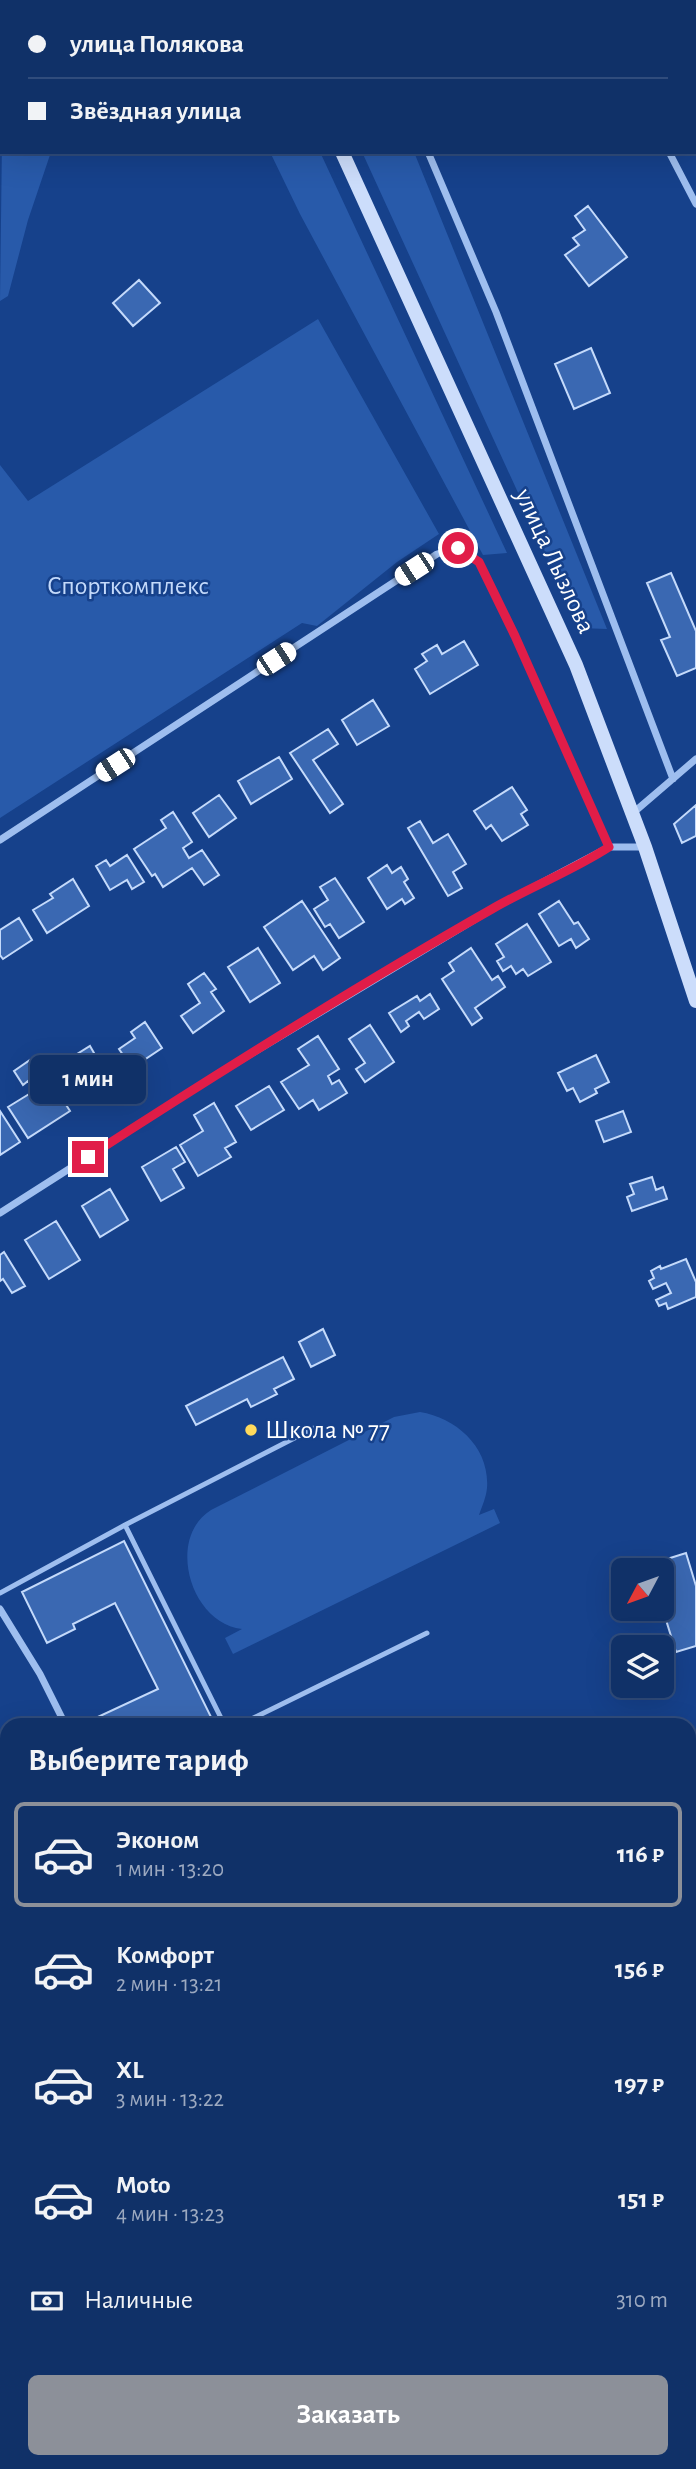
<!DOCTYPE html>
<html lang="ru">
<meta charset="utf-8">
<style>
:root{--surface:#103168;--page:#19396e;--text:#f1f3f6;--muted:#9ca9c0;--line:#304c7c;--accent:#8c9099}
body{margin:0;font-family:"Alegreya Sans",sans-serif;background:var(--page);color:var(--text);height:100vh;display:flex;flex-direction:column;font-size:26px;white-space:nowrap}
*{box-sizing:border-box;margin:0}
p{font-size:23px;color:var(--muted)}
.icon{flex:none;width:38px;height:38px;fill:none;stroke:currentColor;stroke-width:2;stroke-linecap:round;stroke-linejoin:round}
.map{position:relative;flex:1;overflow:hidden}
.drawer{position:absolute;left:0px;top:1718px;width:696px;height:751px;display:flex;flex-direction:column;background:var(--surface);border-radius:21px 21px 0 0;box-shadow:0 7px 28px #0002,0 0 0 2px var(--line)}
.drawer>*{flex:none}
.top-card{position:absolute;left:0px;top:0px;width:696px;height:154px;box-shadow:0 7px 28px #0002,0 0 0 2px var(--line);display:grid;align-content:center;height:154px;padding:0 28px;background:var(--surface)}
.needle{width:46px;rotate:229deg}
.fabs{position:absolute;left:611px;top:1558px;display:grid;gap:14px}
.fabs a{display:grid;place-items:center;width:63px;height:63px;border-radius:10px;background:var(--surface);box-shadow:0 7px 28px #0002,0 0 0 2px var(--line);font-size:35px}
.end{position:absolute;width:32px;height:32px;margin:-16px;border:9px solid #e11d48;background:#fff;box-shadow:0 0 0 4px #fff}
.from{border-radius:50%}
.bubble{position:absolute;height:49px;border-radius:10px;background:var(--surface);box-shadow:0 7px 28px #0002,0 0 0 2px var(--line);font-size:23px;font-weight:700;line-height:49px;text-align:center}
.car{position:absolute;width:21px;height:42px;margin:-21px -10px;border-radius:9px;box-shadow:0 0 5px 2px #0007;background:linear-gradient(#fff 24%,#345 0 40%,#fff 0 76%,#345 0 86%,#fff 0)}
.top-card b{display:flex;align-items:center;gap:24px;height:66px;font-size:26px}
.top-card b+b{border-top:2px solid var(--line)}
.top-card i{width:18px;height:18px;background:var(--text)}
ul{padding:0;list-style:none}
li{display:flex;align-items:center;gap:21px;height:105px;margin:0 14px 10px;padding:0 14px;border:4px solid transparent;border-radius:10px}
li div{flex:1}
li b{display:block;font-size:26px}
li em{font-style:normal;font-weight:700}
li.active{border-color:var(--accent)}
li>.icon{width:63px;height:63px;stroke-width:1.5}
h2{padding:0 28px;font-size:32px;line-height:84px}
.pay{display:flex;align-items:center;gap:18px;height:77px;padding:0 28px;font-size:26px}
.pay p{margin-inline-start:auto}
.primary-button{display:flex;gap:14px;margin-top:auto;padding:14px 28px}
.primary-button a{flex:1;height:80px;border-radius:10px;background:var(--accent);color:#fff;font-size:28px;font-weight:700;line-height:80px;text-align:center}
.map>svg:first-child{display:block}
</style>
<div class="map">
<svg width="696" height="2469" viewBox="0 0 696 2469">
<rect width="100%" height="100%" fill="#16418b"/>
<path fill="#285aaa" d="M2,140V152H51L28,220L8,296L0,301Z
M270,152H320L507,553L483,555L300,214Z
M362,152H414L607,629L580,628Z
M318,319L439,534L397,562L317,626L302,623L0,818V465L28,501Z
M420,1412C457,1418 490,1448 487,1488C486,1498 482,1506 479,1515L494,1509L500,1523L233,1654L225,1638L242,1629C190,1623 166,1538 211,1510L394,1417Z"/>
<path fill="#3a68b2" stroke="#c4dafb" stroke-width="2" d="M588,206L627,257L589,286L565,255L579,245L573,238L585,230L575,216Z
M139,280L160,303L133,326L113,303Z
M591,348L610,393L574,409L555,364Z
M671,573L696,631V668L677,676L661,640L670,637L647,583Z
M464,641L478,665L430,694L415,669L427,661L422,654L437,645L442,654Z
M373,700L389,726L357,745L342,720Z
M328,729L338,744L313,760L343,804L330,813L290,753Z
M279,757L292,779L251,804L238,781Z
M512,787L527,810L521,814L528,825L502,841L491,825L486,829L474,811Z
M219,795L236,818L209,837L193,813Z
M696,805V836L682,843L674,824Z
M173,812L192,842L183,848L189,858L202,850L219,875L204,885L192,868L163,887L155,874L152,876L134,849L166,828L161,820Z
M420,821L433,843L448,834L466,864L453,872L462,888L448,896L408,828Z
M127,855L144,882L132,889L127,880L110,890L96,866L106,860L110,866Z
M387,865L392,873L401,867L408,879L404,882L414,898L405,904L402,899L387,909L368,878Z
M335,878L364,922L339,938L330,924L325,927L314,909L328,900L320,887Z
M73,879L89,906L47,933L33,910L53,898L50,894Z
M302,901L340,958L323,970L314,956L293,970L264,927Z
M559,901L574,924L578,922L589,939L576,948L571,939L559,946L539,914Z
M19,918L32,940L3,959L0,955V930Z
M527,924L551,962L528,976L523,969L516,974L511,966L503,971L497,961L504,957L496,944Z
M258,948L280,983L250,1002L228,967Z
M471,948L492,980L498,976L505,987L475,1008L482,1018L472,1025L442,979L454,971L449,963Z
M204,973L216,989L211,992L224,1011L193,1033L181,1016L200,1003L188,984Z
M430,994L439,1009L424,1019L419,1012L406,1021L409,1026L401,1032L389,1013L417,996L420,1001Z
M145,1022L162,1048L132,1068L119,1049L135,1038L131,1032Z
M370,1025L394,1062L365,1082L356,1069L365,1063L349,1039Z
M318,1036L339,1069L328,1076L332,1084L339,1080L347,1093L319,1110L313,1100L299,1109L281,1082L309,1065L298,1049Z
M90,1046L98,1060L104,1056L118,1077L78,1103L64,1081L69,1077L61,1064Z
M596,1055L609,1082L595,1089L597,1093L580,1102L573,1088L567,1091L558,1073Z
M30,1060L55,1100L61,1097L70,1111L28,1138L8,1107L34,1091L28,1081L23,1085L14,1071Z
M269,1086L284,1110L251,1130L236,1106Z
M214,1103L236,1142L225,1148L231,1157L198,1176L180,1145L203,1131L194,1115Z
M0,1111L20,1142L0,1155Z
M623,1111L631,1132L604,1142L596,1121Z
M176,1147L185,1162L173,1169L184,1188L161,1201L142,1167Z
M652,1177L656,1190L663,1187L667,1199L632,1211L627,1197L634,1194L630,1184Z
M110,1189L128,1220L100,1237L82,1206Z
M56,1221L80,1260L49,1279L25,1240Z
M4,1252L25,1286L12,1293L3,1279L0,1281V1255Z
M686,1259L696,1282V1297L668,1309L666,1303L659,1306L656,1300L671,1293L666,1283L653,1289L649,1281L654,1278L651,1271L660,1266L661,1269Z
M323,1329L335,1355L311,1367L299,1342Z
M283,1357L294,1379L274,1389L277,1394L251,1407L247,1399L196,1425L186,1406Z
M124,1541L214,1723L209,1726H89L87,1722L158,1689L115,1603L73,1624L75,1629L47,1643L22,1592Z
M686,1553L696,1586V1646L676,1652L662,1607V1570H650L648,1565Z
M7,1796V1851L2,1854L0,1850V1800Z
M696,2139V2187L691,2177L690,2178V2142Z
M7,2248V2275L2,2277L0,2272V2251Z
M691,2342L696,2354V2379L690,2382Z
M143,2462H245L249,2469H146Z
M418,2462H428L430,2467L444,2462L447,2469H405Z
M504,2462H547L550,2469H523L522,2467L507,2469Z"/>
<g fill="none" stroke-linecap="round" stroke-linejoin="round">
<path stroke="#9ebeef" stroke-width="5" d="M125,1525L314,1428
M0,1593L125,1525L225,1726
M237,1726L427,1633"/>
<path stroke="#9ebeef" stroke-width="7" d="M422,2L424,0
M695,96H696
M428,152L496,312L673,779
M669,152L696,204
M633,813L696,759
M0,840L437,554L458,548L479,562L515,636L609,847H645
M0,1213L221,1072L494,908L609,847
M0,1609L40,1674L66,1726
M0,2013L7,2010
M690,2438L696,2435
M623,2469L638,2462"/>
<path stroke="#ccddfb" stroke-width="14" d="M271,0L272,2
M342,152L576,665L645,847L696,1001
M690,2075L696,2072
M0,2391L7,2388"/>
</g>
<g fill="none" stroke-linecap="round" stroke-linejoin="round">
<path stroke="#e11d48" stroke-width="9" d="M88,1157C221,1071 355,987 492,909C530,887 572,871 609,847L515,636L479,562L458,548"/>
</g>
<circle fill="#ffda5c" stroke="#16418b" stroke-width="2.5" cx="251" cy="1430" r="7"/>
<g text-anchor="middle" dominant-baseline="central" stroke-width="5" stroke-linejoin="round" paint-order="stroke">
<g font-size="26" fill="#fff" stroke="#16418b">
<text transform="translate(555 561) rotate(65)">улица Лызлова</text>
</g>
<g font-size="26" fill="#c4dafb" stroke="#16418b">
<text x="128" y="586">Спорткомплекс</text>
</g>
<g font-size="26" fill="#fff" stroke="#16418b" text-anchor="start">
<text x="265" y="1430">Школа № 77</text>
</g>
</g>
</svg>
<div class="fabs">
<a><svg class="needle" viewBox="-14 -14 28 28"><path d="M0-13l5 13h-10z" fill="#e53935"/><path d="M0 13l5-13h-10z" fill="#9ca9c0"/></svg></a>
<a><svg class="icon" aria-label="layers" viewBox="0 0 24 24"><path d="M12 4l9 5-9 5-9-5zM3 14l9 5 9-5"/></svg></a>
</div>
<i class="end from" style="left:458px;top:548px"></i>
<i class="end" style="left:88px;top:1157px"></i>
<div class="bubble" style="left:30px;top:1055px;width:116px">1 мин</div>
<i class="car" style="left:414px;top:569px;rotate:237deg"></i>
<i class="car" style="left:276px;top:659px;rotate:57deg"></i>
<i class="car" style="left:115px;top:765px;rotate:237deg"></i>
<div class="top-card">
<b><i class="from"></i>улица Полякова</b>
<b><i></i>Звёздная улица</b>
</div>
<section class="drawer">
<h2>Выберите тариф</h2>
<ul>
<li class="active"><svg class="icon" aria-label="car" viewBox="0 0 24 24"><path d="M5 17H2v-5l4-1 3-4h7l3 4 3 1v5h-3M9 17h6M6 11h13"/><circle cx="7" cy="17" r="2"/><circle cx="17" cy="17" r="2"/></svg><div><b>Эконом</b><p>1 мин · 13:20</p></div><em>116 ₽</em></li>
<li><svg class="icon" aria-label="car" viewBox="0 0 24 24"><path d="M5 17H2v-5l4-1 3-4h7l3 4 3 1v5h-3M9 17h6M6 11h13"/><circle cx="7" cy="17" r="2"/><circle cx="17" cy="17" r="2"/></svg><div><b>Комфорт</b><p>2 мин · 13:21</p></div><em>156 ₽</em></li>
<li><svg class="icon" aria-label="car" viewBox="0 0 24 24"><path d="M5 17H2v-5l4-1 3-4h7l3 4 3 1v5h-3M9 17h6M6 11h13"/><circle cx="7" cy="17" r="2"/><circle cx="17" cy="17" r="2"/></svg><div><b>XL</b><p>3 мин · 13:22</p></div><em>197 ₽</em></li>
<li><svg class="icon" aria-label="car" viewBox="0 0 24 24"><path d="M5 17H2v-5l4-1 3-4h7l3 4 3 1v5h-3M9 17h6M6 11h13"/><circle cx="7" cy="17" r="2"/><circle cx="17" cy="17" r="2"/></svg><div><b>Moto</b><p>4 мин · 13:23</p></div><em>151 ₽</em></li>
</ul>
<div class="pay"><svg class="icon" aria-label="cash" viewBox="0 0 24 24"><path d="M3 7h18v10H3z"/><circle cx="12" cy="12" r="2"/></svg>Наличные<p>310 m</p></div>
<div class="primary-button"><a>Заказать</a></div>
</section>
</div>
